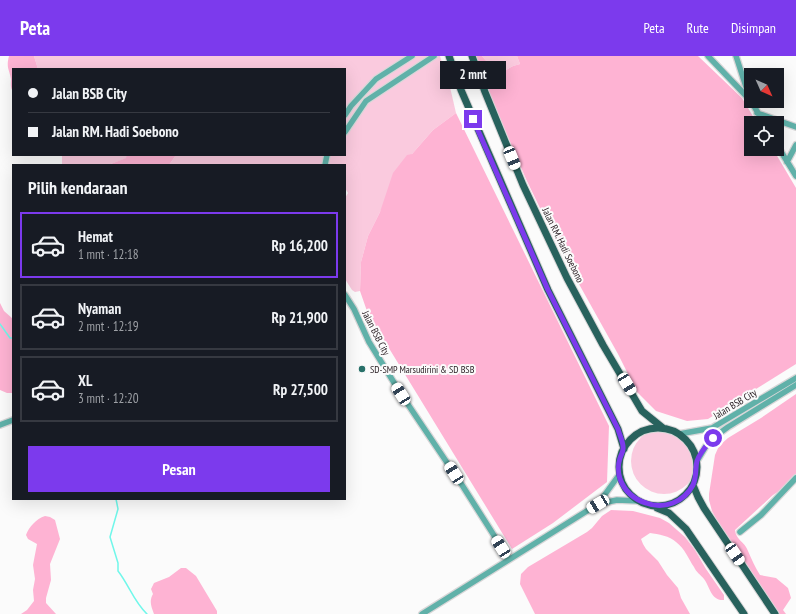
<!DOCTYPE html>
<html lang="id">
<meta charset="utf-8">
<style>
:root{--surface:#171b24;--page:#242831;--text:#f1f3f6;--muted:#9ea1a6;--line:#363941;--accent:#7c3aed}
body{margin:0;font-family:"PT Sans Narrow",sans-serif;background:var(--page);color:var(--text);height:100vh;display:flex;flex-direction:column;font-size:15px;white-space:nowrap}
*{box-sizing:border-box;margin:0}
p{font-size:13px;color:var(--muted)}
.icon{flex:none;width:22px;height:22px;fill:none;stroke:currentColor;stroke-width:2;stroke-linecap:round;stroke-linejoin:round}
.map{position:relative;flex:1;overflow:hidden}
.drawer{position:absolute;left:12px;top:108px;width:334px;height:336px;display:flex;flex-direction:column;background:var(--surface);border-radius:0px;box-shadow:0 4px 16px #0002}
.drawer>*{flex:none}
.top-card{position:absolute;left:12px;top:12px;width:334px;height:88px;border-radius:0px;box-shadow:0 4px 16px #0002;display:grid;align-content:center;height:88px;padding:0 16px;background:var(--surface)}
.needle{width:26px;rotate:135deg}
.controls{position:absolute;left:744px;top:12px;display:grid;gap:8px}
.controls a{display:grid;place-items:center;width:40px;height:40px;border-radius:0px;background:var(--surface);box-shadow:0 4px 16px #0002;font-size:20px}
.end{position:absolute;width:18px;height:18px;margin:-9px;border:5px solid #7c3aed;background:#fff;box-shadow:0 0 0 2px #fff}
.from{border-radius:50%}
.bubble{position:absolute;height:28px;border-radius:0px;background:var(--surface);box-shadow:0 4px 16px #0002;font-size:13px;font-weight:600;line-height:28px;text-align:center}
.car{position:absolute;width:12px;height:24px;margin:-12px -6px;border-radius:5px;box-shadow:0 0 3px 1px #0007;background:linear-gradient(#fff 24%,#345 0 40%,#fff 0 76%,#345 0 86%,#fff 0)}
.top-card b{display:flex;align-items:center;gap:14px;height:38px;font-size:15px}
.top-card b+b{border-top:1px solid var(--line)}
.top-card i{width:10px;height:10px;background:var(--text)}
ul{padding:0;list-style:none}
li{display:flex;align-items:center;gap:12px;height:66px;margin:0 8px 6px;padding:0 8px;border:2px solid var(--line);border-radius:0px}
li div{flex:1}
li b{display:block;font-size:15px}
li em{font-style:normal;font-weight:600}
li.on{border-color:var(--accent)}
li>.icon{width:36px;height:36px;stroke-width:1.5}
h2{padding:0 16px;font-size:18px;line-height:48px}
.button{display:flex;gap:8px;margin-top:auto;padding:8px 16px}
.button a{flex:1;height:46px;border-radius:0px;background:var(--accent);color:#fff;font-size:16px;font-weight:600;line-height:46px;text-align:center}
header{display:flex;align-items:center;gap:24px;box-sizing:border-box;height:56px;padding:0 20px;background:var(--accent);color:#fff}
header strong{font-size:19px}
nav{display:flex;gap:22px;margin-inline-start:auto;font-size:14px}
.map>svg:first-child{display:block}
</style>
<header>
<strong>Peta</strong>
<nav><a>Peta</a><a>Rute</a><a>Disimpan</a></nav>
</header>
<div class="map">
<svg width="796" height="558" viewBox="0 0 796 558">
<rect width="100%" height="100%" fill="#fbfbfb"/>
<path fill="#facade" d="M34,0H440L450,31L456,57L433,74L412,98L380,156L368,180L361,206L360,235L355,236L352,234L345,223V142L348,137L345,132V109H169L176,99H345V13H38Z
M482,0H517L520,8L513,10L506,14L488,7Z
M62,99H127V102L108,109H62Z
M631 405a33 33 0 1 1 66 0a33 33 0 1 1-66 0Z"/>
<path fill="#feb3d3" d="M9,0H34L38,13H13V36C10,31 11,28 11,23C9,12 6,12 9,0Z
M476,0H482L488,7L506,14L513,10L520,8L517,0H698L742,42L757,67H751V93H773L796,132V308L708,363L687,365L656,355L637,336L618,298L560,194L526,123L480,16Z
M456,57L609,370L607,426L553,467L512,493L368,258L360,235L361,206L368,180L380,156L393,117L407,99L412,98L433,74Z
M127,99H176L169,109H108L126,102Z
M0,247L4,255L13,263L12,337H7L0,334Z
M796,338V424L773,439L735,474C736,484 745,486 748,495C752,504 755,511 760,519L776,522L788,532L791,542L783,554L786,558H777L722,474L712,455L709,444V438L715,399L719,390L728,382L761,362Z
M611,454L633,455L660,462L669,467L685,481L695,494L706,513L724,539V544C711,545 710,531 704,523C701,519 696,516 694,511C688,502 685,493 676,486C670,480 658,478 650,477L641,483L643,488L646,493L658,505L667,519L678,532L681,542L690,558H535L520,528L521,518L528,511L587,476L592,472L602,460Z
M45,460L50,461L55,464L60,483L50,508L51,524L46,542V547L56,558H21L27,554L34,545L33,534L35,523L33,509L37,488L28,483L26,479C29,471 36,463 45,460Z
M181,512H186L196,520L217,555V558H154C151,550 149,545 153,538L151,533L154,527L169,521Z"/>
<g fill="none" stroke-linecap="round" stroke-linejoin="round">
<path stroke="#70f7ea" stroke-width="1.5" d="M0,268L10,282H13
M116,443L118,453L110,481L118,507V515C129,529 134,546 147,558"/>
<g stroke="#d9d7d8" stroke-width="8">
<path id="minor" d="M708,0L751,45
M736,0L749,40
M751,45L764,67
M757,57L796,71
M345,59L351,50L376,23L412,0
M345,76L366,45L434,0
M777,89L796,120
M787,106L796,89
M325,109L327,99
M345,239L354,253L369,286L401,338L462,429L509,503
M0,369L13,364
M679,378L712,372L796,322
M697,405L706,390L713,382L728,371L796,329
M598,448L619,419
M740,476L761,459L796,422
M422,558L598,448L617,444L639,445"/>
</g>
<g stroke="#d9d7d8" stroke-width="9">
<path id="major" d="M449,0L461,34L548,234L618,373L624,393
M472,0L485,36L523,129L567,222L603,289L642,355L663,372
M619 411a39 39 0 1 1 78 0a39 39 0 1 1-78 0Z
M693,429L698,441L704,452L775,558
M657,452L669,457L686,473L744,558"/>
</g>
<use href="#minor" stroke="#60b1a9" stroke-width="5.5"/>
<use href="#major" stroke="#28625d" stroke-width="7"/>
</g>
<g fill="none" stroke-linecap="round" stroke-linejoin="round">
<path stroke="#7c3aed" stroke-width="5" d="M473,63L548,234L618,373C619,378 624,387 623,393C623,396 621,399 620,402C618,408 618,417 620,423C625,436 633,443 646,447C664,454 684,446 693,429C697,420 695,412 697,405C700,396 707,389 713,382"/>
</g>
<circle fill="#29716a" stroke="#fbfbfb" stroke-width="1.5" cx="362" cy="313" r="4"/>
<g text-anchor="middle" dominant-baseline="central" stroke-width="4" stroke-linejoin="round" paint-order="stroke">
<g font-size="10" fill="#271c21" stroke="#fbfbfb">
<text transform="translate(563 189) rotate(64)">Jalan RM. Hadi Soebono</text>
<text transform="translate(376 277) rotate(63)">Jalan BSB City</text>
<text transform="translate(735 348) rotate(-31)">Jalan BSB City</text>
</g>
<g font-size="10" fill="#271c21" stroke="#fbfbfb" text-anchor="start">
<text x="370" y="313">SD-SMP Marsudirini &amp; SD BSB</text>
</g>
</g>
</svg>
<div class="controls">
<a><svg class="needle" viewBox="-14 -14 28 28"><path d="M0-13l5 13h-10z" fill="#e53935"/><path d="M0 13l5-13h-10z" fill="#9ea1a6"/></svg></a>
<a><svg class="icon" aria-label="locate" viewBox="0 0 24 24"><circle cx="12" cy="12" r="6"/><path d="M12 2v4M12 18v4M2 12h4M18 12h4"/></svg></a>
</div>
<i class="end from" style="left:713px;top:382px"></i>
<i class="end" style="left:473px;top:63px"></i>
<div class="bubble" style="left:440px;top:5px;width:66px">2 mnt</div>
<i class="car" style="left:512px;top:102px;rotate:158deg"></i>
<i class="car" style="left:627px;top:328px;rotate:149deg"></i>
<i class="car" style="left:401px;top:338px;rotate:328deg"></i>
<i class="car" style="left:454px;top:417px;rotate:327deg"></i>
<i class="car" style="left:598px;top:448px;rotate:239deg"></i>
<i class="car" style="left:501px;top:491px;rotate:328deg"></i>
<i class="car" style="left:735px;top:498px;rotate:146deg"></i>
<div class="top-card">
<b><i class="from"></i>Jalan BSB City</b>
<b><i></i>Jalan RM. Hadi Soebono</b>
</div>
<section class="drawer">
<h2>Pilih kendaraan</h2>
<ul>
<li class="on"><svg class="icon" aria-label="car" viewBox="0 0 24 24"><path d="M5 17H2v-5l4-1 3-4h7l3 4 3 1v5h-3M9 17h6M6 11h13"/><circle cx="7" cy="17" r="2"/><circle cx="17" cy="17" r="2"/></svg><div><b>Hemat</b><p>1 mnt · 12:18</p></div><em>Rp 16,200</em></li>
<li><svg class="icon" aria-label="car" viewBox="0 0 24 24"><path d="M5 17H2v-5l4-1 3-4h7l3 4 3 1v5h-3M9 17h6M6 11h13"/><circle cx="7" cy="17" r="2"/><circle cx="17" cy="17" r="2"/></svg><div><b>Nyaman</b><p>2 mnt · 12:19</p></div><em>Rp 21,900</em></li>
<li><svg class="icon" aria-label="car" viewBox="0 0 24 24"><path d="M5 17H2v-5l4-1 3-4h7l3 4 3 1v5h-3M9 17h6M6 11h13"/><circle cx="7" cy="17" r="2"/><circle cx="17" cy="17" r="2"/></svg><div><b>XL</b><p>3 mnt · 12:20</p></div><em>Rp 27,500</em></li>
</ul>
<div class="button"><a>Pesan</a></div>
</section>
</div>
